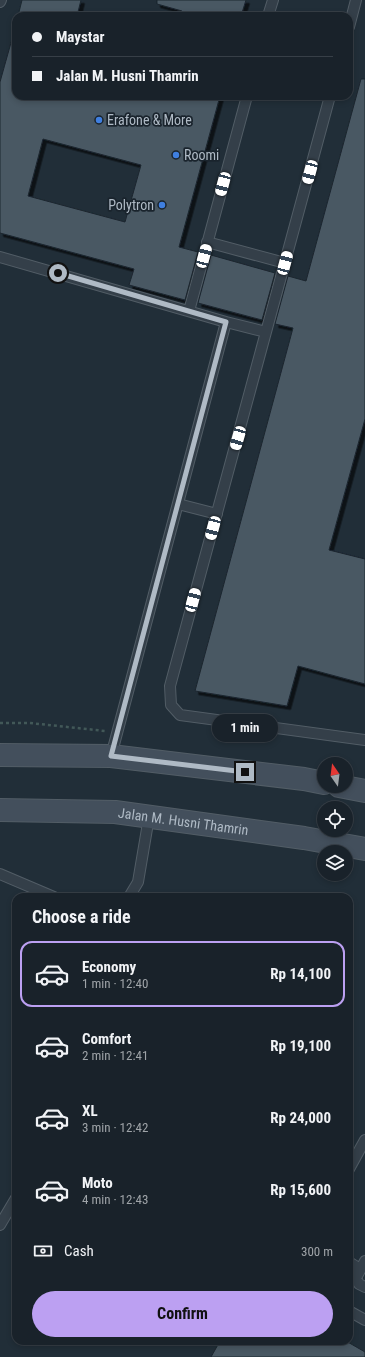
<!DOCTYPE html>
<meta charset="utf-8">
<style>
:root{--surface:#19222a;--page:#262f36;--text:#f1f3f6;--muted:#9fa4a8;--line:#373f47;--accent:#bca0f2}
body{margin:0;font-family:"Roboto Condensed",sans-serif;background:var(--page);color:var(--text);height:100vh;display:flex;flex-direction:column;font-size:15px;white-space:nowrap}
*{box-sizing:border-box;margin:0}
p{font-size:13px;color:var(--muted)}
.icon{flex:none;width:22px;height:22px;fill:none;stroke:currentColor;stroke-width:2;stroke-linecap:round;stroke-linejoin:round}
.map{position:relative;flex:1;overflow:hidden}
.drawer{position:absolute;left:12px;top:893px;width:341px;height:452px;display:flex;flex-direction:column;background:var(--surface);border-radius:12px;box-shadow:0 2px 6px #0003,0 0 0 1px var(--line)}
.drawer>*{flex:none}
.banner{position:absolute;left:12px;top:12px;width:341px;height:88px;border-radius:12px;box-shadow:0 2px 6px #0003,0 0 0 1px var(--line);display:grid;align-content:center;height:88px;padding:0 20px;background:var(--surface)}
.needle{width:26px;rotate:346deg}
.fabs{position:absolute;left:317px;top:757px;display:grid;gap:8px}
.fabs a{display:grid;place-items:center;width:36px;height:36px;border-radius:50%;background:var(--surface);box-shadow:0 2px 6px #0003,0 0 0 1px var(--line);font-size:20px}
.end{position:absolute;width:18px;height:18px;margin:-9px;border:5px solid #afbac5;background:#111;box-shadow:0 0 0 2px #111}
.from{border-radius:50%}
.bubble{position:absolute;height:28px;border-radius:14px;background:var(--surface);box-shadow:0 2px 6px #0003,0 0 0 1px var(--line);font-size:13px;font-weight:700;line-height:28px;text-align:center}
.car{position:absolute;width:12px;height:24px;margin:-12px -6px;border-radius:5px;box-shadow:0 0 3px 1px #0007;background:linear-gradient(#fff 24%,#345 0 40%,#fff 0 76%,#345 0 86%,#fff 0)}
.banner b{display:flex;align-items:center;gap:14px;height:38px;font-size:15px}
.banner b+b{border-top:1px solid var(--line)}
.banner i{width:10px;height:10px;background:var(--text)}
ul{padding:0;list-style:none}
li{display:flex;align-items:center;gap:12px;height:66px;margin:0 8px 6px;padding:0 12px;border:2px solid transparent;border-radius:12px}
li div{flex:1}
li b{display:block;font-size:15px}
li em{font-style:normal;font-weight:700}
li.current{border-color:var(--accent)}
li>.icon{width:36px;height:36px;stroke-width:1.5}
h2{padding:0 20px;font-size:18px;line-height:48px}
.pay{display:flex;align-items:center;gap:10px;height:44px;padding:0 20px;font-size:15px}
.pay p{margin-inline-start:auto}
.action{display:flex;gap:8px;margin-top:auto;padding:8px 20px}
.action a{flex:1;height:46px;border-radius:24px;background:var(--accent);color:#111;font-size:16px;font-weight:700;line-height:46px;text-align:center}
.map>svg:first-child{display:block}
</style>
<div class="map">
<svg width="365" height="1357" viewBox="0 0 365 1357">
<defs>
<filter id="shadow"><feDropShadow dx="3.5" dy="3.5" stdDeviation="0" flood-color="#0009"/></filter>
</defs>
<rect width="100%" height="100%" fill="#212e38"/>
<path fill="#495864" stroke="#1c262f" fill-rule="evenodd" filter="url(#shadow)" d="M22,0H81L77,16H18Z
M157,0H246L241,16H181L182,11L157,4Z
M12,39L16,40V96H220L179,247L198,252L185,300L129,285L134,269L0,233V82ZM43,139L141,165L125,222L28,196Z
M361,79H365V419L329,550L365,559V684L298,666L287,706L195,691L293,328L275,324L288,276L306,281Z
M211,255L275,273L262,320L198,303Z
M220,1341H346L365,1352V1357H211Z"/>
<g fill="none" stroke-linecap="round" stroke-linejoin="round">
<g stroke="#525d66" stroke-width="12">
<path id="service" d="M0,2L1,0
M268,16L273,0
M349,27L356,0
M330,96L170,686L171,705L180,715L365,740
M207,242L285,263
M0,257L226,322
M189,311L247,96
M178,504L217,514
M111,756L226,322L266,332
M0,874L54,897
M129,897L138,882L149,817
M349,1169L365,1140
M0,1225L16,1198
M365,1261L356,1278L359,1284L365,1287
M349,1262L360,1269
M349,1311L365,1320"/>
</g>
<g stroke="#525d66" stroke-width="24">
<g id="secondary">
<path d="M0,755L111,756L304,779L324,783"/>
<path d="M339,786L365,791"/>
<path id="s1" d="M0,810L115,812L304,838L365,849"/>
</g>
</g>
<path stroke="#425858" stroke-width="2.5" stroke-dasharray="3 3" stroke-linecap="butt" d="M0,723H30L105,731"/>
<use href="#service" stroke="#343f49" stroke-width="10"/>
<use href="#secondary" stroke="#434f5c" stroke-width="22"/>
</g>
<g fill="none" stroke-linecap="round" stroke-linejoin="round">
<path stroke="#afbac5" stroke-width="5" d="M58,273L226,322L111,756L245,772"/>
</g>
<g fill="#3f7fe0" stroke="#1a242d" stroke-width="1.5">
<circle cx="99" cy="120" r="4"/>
<circle cx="176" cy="155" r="4"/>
<circle cx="162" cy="205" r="4"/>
</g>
<g text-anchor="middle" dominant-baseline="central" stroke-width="3.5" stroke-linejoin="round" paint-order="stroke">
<g font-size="14" fill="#afbac5" stroke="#1a242d" text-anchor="start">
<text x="107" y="120">Erafone &amp; More</text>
<text x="184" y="155">Roomi</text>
<text x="154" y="205" text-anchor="end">Polytron</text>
</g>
<g font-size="14" fill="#afbac5" stroke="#1a242d">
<text stroke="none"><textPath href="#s1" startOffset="184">Jalan M. Husni Thamrin</textPath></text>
</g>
</g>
</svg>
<div class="fabs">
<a><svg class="needle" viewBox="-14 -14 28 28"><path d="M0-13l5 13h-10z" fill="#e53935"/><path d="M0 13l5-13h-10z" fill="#9fa4a8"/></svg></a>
<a><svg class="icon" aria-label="locate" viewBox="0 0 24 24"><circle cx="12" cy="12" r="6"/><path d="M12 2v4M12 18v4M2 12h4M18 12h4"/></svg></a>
<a><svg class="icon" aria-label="layers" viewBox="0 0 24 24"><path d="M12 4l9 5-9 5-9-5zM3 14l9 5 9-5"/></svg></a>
</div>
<i class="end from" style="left:58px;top:273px"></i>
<i class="end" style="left:245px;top:772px"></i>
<div class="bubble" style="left:212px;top:714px;width:66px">1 min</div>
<i class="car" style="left:310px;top:172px;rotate:195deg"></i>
<i class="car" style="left:223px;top:184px;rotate:195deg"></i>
<i class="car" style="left:204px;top:256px;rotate:15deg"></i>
<i class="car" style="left:285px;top:263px;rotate:15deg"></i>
<i class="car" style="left:238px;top:438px;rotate:196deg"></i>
<i class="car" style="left:213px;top:528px;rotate:195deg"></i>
<i class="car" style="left:193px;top:600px;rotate:15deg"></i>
<div class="banner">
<b><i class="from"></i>Maystar</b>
<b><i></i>Jalan M. Husni Thamrin</b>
</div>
<section class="drawer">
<h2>Choose a ride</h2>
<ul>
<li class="current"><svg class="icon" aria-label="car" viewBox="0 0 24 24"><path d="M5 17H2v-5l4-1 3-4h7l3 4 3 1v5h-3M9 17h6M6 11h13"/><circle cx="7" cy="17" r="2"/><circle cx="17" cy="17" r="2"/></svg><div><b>Economy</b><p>1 min · 12:40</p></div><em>Rp 14,100</em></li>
<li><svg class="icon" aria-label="car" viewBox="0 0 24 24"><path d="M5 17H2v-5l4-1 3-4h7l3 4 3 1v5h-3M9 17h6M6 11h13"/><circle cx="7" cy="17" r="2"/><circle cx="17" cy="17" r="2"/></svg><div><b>Comfort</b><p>2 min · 12:41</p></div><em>Rp 19,100</em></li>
<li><svg class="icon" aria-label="car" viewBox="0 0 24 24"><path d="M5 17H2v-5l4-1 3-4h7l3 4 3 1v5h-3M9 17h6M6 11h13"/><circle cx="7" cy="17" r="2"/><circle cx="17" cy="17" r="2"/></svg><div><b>XL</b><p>3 min · 12:42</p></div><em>Rp 24,000</em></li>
<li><svg class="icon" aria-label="car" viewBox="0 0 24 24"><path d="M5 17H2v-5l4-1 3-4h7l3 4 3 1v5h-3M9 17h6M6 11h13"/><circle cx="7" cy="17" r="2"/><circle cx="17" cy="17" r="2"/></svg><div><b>Moto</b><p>4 min · 12:43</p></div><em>Rp 15,600</em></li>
</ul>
<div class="pay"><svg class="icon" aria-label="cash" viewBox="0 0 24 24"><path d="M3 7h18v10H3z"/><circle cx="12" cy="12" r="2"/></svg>Cash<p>300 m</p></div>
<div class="action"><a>Confirm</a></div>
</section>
</div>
